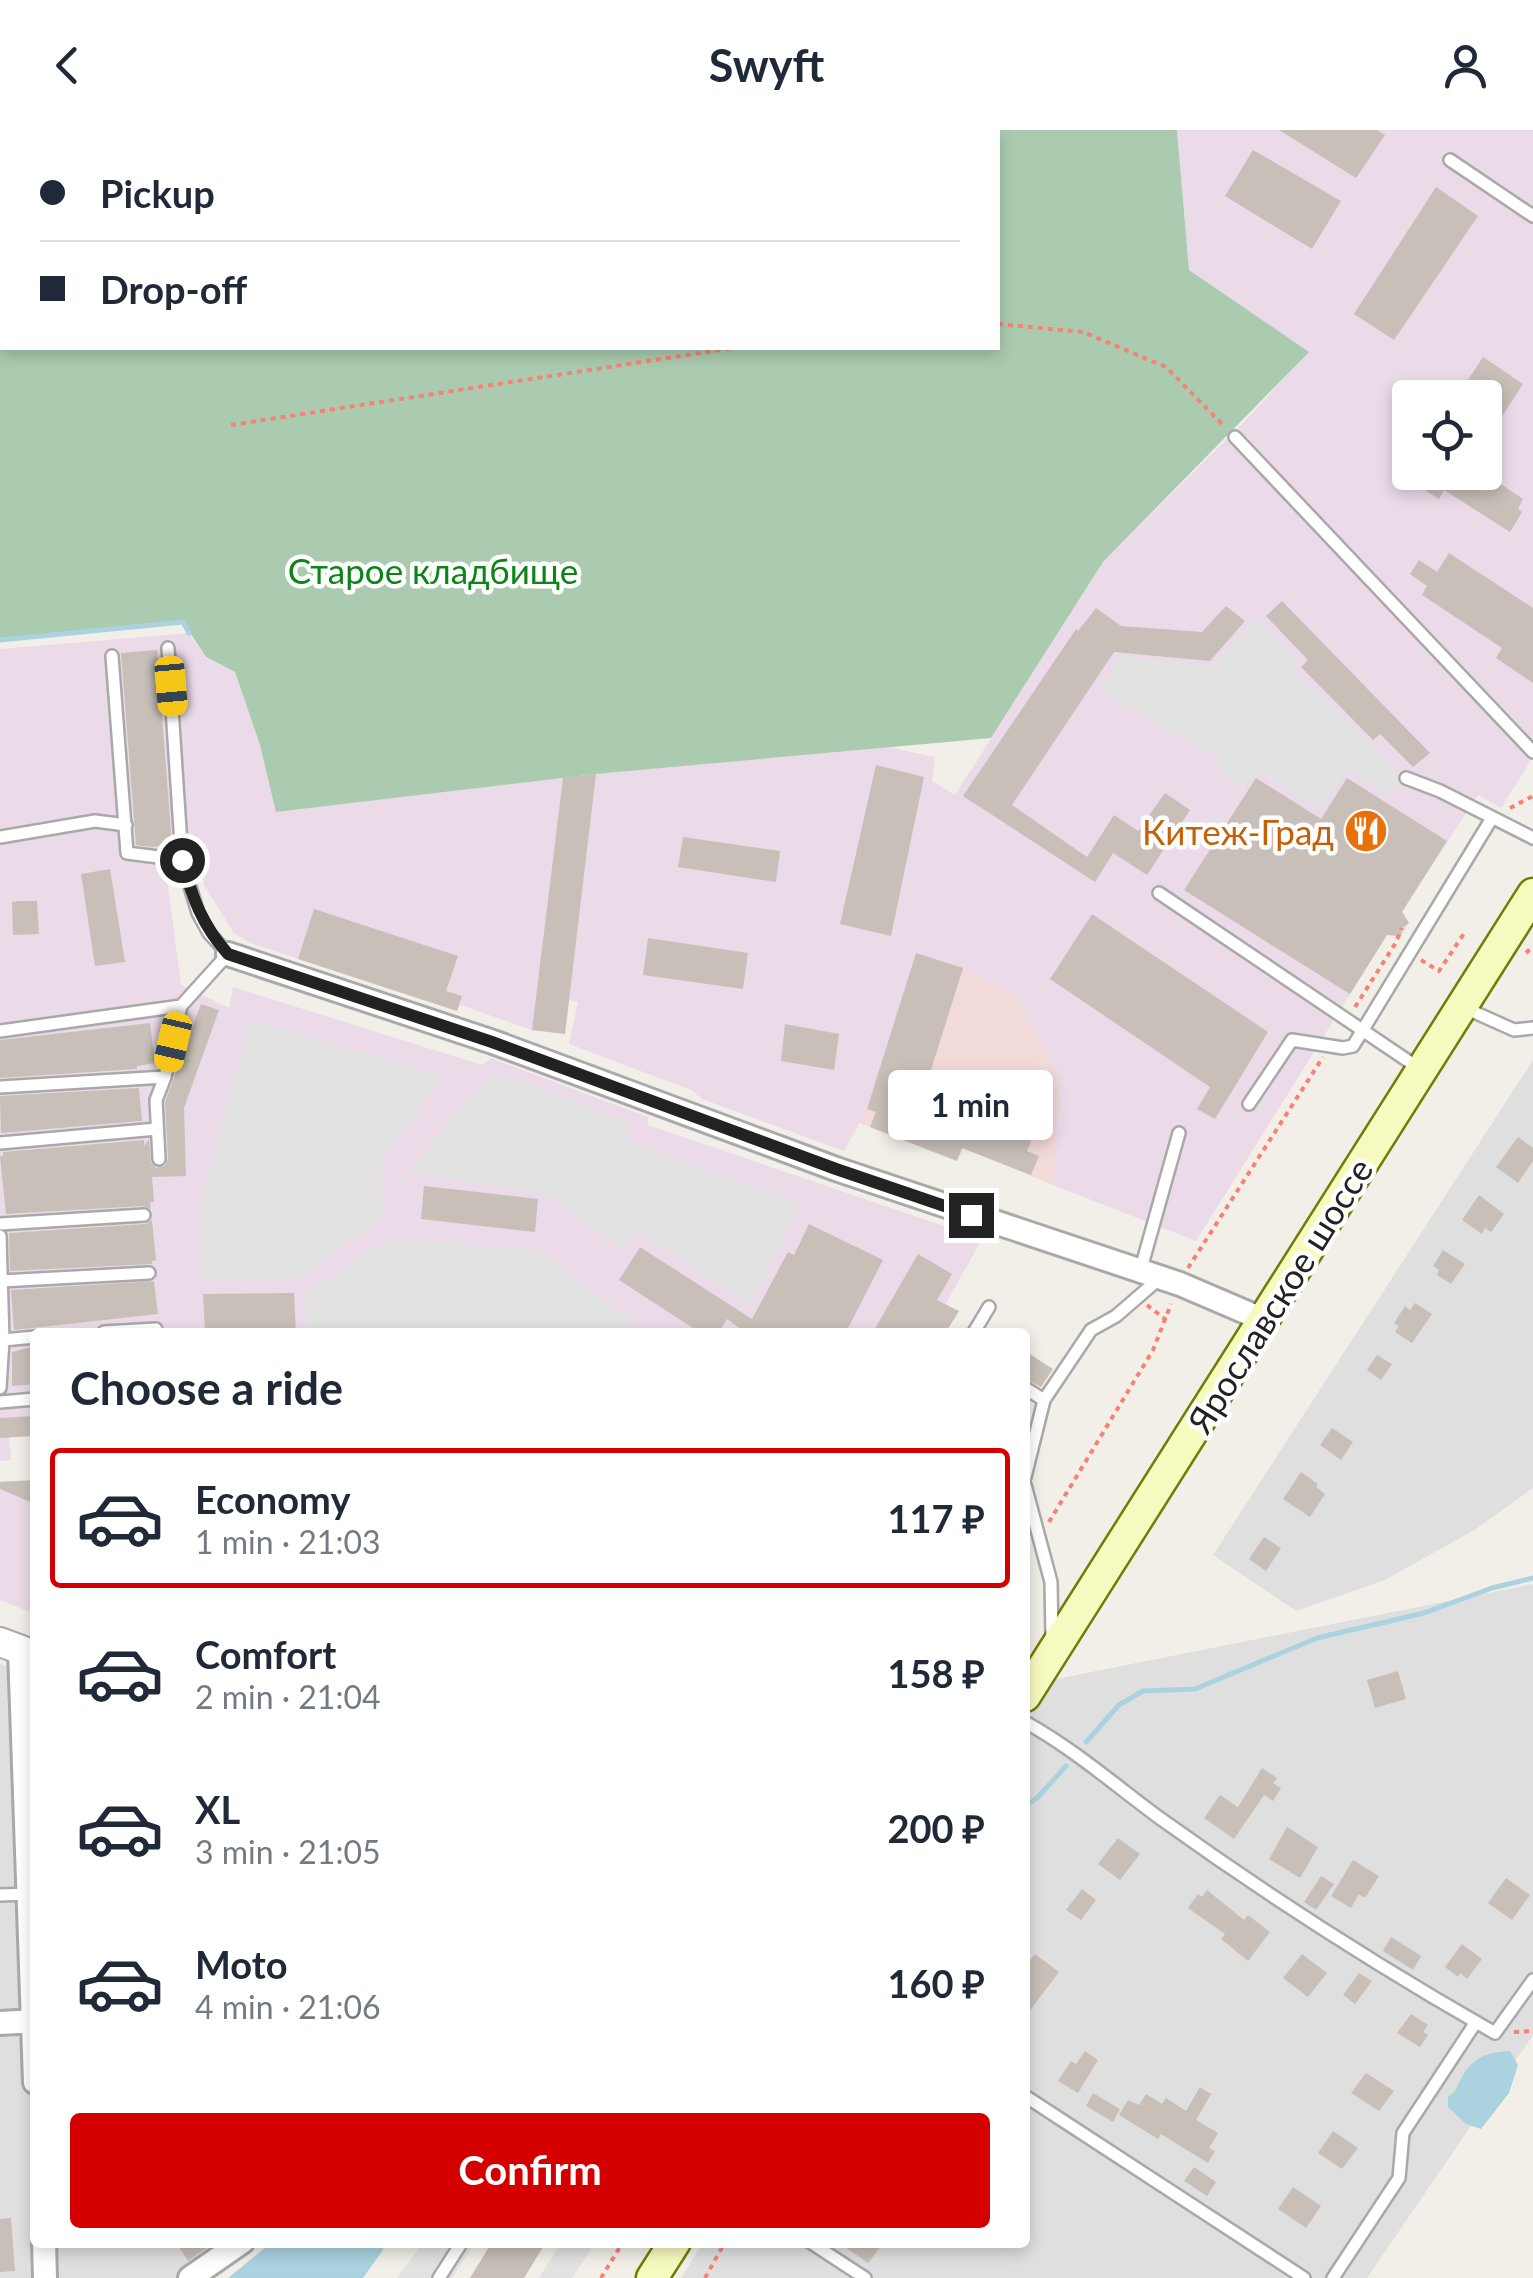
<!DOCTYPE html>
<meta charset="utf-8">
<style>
:root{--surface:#fff;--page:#f2f2f3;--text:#1f2937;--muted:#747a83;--line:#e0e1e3;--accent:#d40000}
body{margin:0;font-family:Lato,sans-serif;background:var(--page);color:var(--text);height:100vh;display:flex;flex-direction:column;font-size:38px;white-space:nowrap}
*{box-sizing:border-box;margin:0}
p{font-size:32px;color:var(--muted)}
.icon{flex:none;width:55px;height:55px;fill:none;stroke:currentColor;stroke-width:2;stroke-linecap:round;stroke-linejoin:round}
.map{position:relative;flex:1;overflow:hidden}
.details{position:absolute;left:30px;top:1198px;width:1000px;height:920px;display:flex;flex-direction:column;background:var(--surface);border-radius:10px;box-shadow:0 5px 15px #0003}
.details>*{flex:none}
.guide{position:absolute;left:0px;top:0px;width:1000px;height:220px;box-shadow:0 5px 15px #0003;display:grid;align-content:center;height:220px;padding:0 40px;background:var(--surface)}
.controls{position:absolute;left:1392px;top:250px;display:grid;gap:20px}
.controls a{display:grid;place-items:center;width:110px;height:110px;border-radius:10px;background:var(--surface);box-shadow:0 5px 15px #0003;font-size:50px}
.end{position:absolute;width:45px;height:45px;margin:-22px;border:12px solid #222;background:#fff;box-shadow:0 0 0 5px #fff}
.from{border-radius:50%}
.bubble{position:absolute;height:70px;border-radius:10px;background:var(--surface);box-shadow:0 5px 15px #0003;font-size:32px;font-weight:700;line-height:70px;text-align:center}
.car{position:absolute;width:30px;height:60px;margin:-30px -15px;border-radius:12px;box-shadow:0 0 8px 2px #0007;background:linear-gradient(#f5c518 24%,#345 0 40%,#f5c518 0 76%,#345 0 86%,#f5c518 0)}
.guide b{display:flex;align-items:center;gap:35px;height:95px;font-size:38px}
.guide b+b{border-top:2px solid var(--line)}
.guide i{width:25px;height:25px;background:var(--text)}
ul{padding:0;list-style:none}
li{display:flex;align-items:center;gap:30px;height:140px;margin:0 20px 15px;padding:0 20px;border:5px solid transparent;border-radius:10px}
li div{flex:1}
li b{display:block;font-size:38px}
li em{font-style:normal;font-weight:700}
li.on{border-color:var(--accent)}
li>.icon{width:90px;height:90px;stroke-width:1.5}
h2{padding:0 40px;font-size:45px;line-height:120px}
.primary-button{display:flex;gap:20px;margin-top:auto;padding:20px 40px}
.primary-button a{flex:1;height:115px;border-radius:10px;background:var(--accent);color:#fff;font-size:40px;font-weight:700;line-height:115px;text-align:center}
header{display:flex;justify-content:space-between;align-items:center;height:130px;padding:0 40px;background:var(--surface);font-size:45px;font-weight:700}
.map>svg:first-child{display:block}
</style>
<header><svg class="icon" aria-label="back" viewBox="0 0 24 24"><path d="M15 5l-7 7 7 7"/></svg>Swyft<svg class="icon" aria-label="person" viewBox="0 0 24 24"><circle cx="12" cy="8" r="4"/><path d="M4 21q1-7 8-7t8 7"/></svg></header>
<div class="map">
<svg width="1533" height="2148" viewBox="0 0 1533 2148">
<rect width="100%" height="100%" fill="#f2efe9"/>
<path fill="#e0dfdf" d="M1533,930V1358L1476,1399L1385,1450L1296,1481L1213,1425Z
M1533,1454V1905L1367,2148H681L703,2113L1025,2112V1592L1051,1550Z
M0,1534L35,1547V2112L236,2113L184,2148H0Z"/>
<path fill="#f2dad9" d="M916,823L963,838L1015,864L1060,951L1053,1055L963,1018L957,1031L859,993L867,979Z"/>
<path fill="#ebdbe8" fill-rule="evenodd" d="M1177,0H1533V627L1501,678L1478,665L1402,781L1409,793L1401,806L1387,805L1196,1111L1053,1055L1059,951L1015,864L963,838L916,824L867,979L844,1021L702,969L691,960L569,914L578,872L569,870L565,904L532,900L460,875L457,881L253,814L234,803L204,755L201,737L165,734L181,855L229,878L233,857L482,935L491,928L648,987V995L982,1109L930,1202H35V1306L9,1307L11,1330L0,1331V519L189,503L206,528L235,542L260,615L277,682L596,644L888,617L935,627L932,651L955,665L1103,432L1245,291L1308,222L1189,140ZM1410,268H1485V342H1410Z
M11,1351L35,1379V1484L0,1470V1352Z"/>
<path fill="#aacbaf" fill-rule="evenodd" d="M0,0H1177L1189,140L1309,222L1103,432L991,608L596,644L276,682L260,615L235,542L206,527L183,492L0,510ZM2,2H998V218H2Z"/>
<path fill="#e2e2e2" d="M1255,488L1297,527L1294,541L1406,648L1388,666L1348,640L1319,680L1258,641L1244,657L1223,644L1216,627L1098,560L1121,526L1213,537Z
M250,889L443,947L381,1033V1090L295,1149L199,1150L200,1077Z
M494,942L624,990L631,1012L802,1075L750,1174L636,1101L623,1121L545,1064L405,1042Z
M388,1109L538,1120L629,1189L623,1202H307L306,1164Z
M423,2113H475L452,2148H397Z
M561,2113H595L572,2148H539Z"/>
<path fill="#aad3df" d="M1510,1921L1518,1935L1509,1963L1481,1999L1466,1994L1448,1977V1967C1458,1961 1456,1956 1462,1947C1473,1927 1488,1922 1510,1921Z
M271,2113V2112L383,2113V2120L363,2148H228Z"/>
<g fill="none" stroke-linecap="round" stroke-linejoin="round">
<path stroke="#aad3df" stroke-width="5" d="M0,510L183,492L189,503
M1086,1612L1119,1575L1143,1561L1195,1559L1317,1508L1424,1483L1492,1458L1533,1448
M1025,1676L1037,1668L1066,1636"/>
</g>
<path fill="#c7bfb8" d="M1279,0H1377L1385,5L1356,48Z
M1253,20L1341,71L1312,119L1225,66Z
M1436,57L1478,86L1394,210L1354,184Z
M1483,227L1523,254L1485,313V268H1456Z
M1416,342H1483L1523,369L1518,379L1522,382L1510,402L1444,360L1439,369L1426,361L1431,353Z
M1449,423L1533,478V553L1496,528L1502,518L1422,465L1427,456L1410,444L1419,430L1437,442Z
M1282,471L1430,623L1413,637L1380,604L1373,610L1301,537L1308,530L1266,486Z
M1226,476L1245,491L1210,531L1114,522L1012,675L1087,727L1114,685L1138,701L1165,663L1190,680L1147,745L1113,723L1095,752L963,666L1076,499L1078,501L1096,478L1121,496L1202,502Z
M157,520L172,715L152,717L136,715L121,523Z
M876,635L924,647L891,806L840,794Z
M596,644L565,904L532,900L563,648Z
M1256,648L1321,689L1347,648L1447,711L1402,782L1409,793L1402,798L1401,806L1387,805L1350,864L1184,760Z
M683,707L780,721L776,752L678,737Z
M110,739L125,832L95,836L81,744Z
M19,771H37L39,804L13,805L12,772Z
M314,779L458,826L446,861L462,866L457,881L298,829Z
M1092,784L1268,902L1215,989L1197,979L1210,957L1050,849Z
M648,808L748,823L743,859L643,845Z
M916,823L963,838L927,953L981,974L975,989L1031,1011L1027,1021L1039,1026L1031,1045L962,1018L957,1031L870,997L876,982L867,979Z
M201,874L219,880L184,978L186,1046L152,1047L154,1072H150L151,1079L143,1076L6,1084L0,1026H3V1022L144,1010V1016L149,1009L151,1033L156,1038L165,1036L168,1029L165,972Z
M150,893L155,933L137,936V939L0,948V910Z
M785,894L839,904L834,940L781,931Z
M139,958L142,991L1,1003L0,966Z
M1518,1007L1533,1018V1031L1518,1053L1496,1037Z
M424,1056L538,1069L535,1102L421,1089Z
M1479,1065L1504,1084L1491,1102L1485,1098L1482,1104L1462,1090Z
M152,1090L156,1130L152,1131V1134L10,1141L9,1103L145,1094Z
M809,1094L883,1130L846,1202H745L727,1189L719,1202H699L619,1150L640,1117L752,1189L788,1122L794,1125Z
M1443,1120L1465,1134L1451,1154L1437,1145L1439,1140L1433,1136Z
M918,1124L952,1144L937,1170L959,1181L946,1202H873Z
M154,1151L158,1184L14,1200L11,1160Z
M294,1163L296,1202H205L203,1164Z
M1415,1173L1432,1184L1412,1213L1395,1202L1399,1196L1394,1193L1405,1176L1410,1180Z
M35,1216V1254L12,1256V1222Z
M1025,1221L1053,1239L1041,1257L1025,1249Z
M1377,1225L1392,1234L1381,1250L1367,1240Z
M35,1286V1306L0,1308V1288Z
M1332,1298L1353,1312L1341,1330L1320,1315Z
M1301,1342L1318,1354L1316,1357L1325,1364L1310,1387L1283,1369Z
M35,1350V1374L0,1359V1352Z
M1264,1407L1281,1418L1266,1441L1249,1429Z
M1398,1541L1406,1569L1375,1578L1367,1550Z
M1262,1638L1277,1648L1273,1653L1281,1658L1273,1671L1264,1665L1234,1709L1204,1688L1220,1665L1238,1677Z
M1287,1697L1318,1717L1300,1748L1269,1729Z
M1118,1708L1140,1724L1120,1750L1098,1734Z
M1353,1730L1379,1746L1365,1768L1359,1764L1351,1778L1331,1766Z
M1321,1746L1334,1754L1316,1780L1304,1772Z
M1506,1748L1530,1765L1512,1790L1488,1773Z
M1082,1759L1096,1770L1081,1790L1066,1780Z
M1207,1760L1244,1790L1248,1785L1270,1802L1248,1831L1221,1809L1225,1804L1188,1778L1198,1764L1202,1767Z
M1391,1807L1421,1826L1413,1840L1383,1821Z
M1462,1814L1482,1829L1467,1849L1460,1843L1458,1847L1445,1837Z
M1035,1824L1059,1842L1025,1887V1837Z
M1302,1824L1327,1843L1308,1867L1283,1848Z
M1359,1843L1372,1851L1355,1874L1343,1865Z
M1411,1884L1428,1895L1423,1902L1428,1905L1420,1917L1397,1903Z
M1085,1921L1098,1930L1078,1963L1058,1951L1071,1931L1076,1934Z
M1366,1943L1394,1961L1379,1981L1351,1963Z
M1200,1957L1211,1964L1196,1990L1218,2003L1209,2018L1215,2021L1208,2033L1161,2004L1158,2009L1119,1985L1128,1970L1139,1975L1146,1964L1162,1974L1166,1968L1186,1981Z
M1093,1963L1120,1979L1113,1992L1086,1976Z
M1333,2001L1358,2018L1342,2039L1318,2023Z
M1194,2037L1216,2052L1207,2066L1184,2051Z
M1293,2057L1321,2076L1306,2098L1278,2079Z
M11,2088L15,2141L0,2142V2089Z
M176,2112H215L188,2131Z
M492,2112H546L524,2148H470Z
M838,2112H884L868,2133Z"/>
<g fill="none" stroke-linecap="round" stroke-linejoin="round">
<g stroke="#a9a9a9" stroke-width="16">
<path id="service" d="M1450,30L1533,86
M1235,307L1533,622
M112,526L127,723L182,730
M1406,648L1440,661L1533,708
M0,707L95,691L126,695
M1159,763L1420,939
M1465,878L1514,900L1533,898
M0,901L181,876
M0,957L165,947
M1249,974L1292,910L1343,918L1353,916L1492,688
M0,1013L157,999
M159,1029L156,970L165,947L181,876L228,824L209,803L198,783L182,730L168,518
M0,1094L144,1085
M0,1106L3,1210L0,1258
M1140,1142L1179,1003
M1,1151L149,1143
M104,1202L156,1199
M974,1202L989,1177
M3,1210L35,1207
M1025,1258L1044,1270
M0,1272L35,1269
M1025,1347L1044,1270L1091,1200L1116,1186L1160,1148
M1025,1355L1051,1452L1052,1507
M1025,1592C1074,1619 1116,1656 1161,1689C1267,1765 1381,1838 1495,1903L1533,1850
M0,1765L31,1764
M1025,1966L1304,2148
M810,2112L865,2148
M439,2148L462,2112
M1333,2148L1399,2048L1403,2003L1476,1892"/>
</g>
<g stroke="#a9a9a9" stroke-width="28">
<path id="minor" d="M228,824L493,912L836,1039L1180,1154L1264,1190
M20,1520L35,1952
M0,1893L35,1891
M44,2112L45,2148
M190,2148L242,2112"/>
</g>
<g stroke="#a9a9a9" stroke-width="32">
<path id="tertiary" d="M0,1512L35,1525"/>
</g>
<g stroke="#707d05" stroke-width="35">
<path id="secondary" d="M1025,1566L1533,764
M652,2148L675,2112"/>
</g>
<path stroke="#fa8072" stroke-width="4" stroke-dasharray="5 5" stroke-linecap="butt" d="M998,194L1083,202L1166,237L1224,296
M231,295L733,218
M1510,678L1533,666
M1526,823L1533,816
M1421,830L1439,841L1465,802
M1355,877L1395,814L1402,798
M1188,1138L1323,927
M1147,1175L1166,1190
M1049,1392L1153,1220L1171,1174
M1514,1902L1533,1901
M601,2148L623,2112
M705,2148L725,2112"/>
<use href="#service" stroke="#fff" stroke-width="11"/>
<use href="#minor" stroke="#fff" stroke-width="22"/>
<use href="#tertiary" stroke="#fff" stroke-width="28"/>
<use href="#secondary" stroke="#f7fabf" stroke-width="30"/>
</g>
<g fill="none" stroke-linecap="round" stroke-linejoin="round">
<path stroke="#222" stroke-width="12" d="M182,730C192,767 202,795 228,824L492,912L836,1039L971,1085"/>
</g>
<defs>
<g id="restaurant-disc" transform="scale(2.25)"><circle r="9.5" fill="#e8710a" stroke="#fff"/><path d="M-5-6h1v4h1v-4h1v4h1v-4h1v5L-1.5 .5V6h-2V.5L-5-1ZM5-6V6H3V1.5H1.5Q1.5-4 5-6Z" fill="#fff"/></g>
</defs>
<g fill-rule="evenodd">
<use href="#restaurant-disc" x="1366" y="701"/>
</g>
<g text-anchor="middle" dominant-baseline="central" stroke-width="9" stroke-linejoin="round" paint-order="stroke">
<g font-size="35" fill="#0c8416" stroke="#fff">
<text x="433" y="440">Старое кладбище</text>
</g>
<g font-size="35" fill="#c56008" stroke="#fff" text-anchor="end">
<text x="1334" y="701">Китеж-Град</text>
</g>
<g font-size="35" fill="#222" stroke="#fff">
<text transform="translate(1279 1165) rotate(-58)">Ярославское шоссе</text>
</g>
</g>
</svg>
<div class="controls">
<a><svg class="icon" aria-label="locate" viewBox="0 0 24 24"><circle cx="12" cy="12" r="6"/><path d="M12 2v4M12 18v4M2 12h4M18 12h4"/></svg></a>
</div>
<i class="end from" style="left:182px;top:730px"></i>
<i class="end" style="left:971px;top:1085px"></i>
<div class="bubble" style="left:888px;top:940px;width:165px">1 min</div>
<i class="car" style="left:171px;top:556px;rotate:175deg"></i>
<i class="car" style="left:173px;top:912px;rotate:193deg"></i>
<div class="guide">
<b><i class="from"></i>Pickup</b>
<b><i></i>Drop-off</b>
</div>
<section class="details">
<h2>Choose a ride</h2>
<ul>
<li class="on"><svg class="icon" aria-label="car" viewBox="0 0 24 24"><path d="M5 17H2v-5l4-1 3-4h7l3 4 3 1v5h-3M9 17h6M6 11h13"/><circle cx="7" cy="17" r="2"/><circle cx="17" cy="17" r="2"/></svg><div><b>Economy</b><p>1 min · 21:03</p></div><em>117 ₽</em></li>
<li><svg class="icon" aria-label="car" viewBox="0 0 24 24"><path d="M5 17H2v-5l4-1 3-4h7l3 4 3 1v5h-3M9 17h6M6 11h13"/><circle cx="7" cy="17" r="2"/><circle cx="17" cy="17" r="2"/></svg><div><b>Comfort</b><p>2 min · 21:04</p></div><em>158 ₽</em></li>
<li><svg class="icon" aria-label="car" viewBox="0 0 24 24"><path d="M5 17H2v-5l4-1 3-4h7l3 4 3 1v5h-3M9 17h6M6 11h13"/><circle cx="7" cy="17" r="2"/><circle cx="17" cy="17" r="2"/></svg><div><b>XL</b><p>3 min · 21:05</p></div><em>200 ₽</em></li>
<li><svg class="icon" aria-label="car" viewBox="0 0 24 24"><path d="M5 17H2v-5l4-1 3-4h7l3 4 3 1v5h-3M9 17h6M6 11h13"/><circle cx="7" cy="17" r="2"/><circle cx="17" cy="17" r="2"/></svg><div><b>Moto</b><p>4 min · 21:06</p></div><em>160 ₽</em></li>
</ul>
<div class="primary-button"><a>Confirm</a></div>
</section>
</div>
